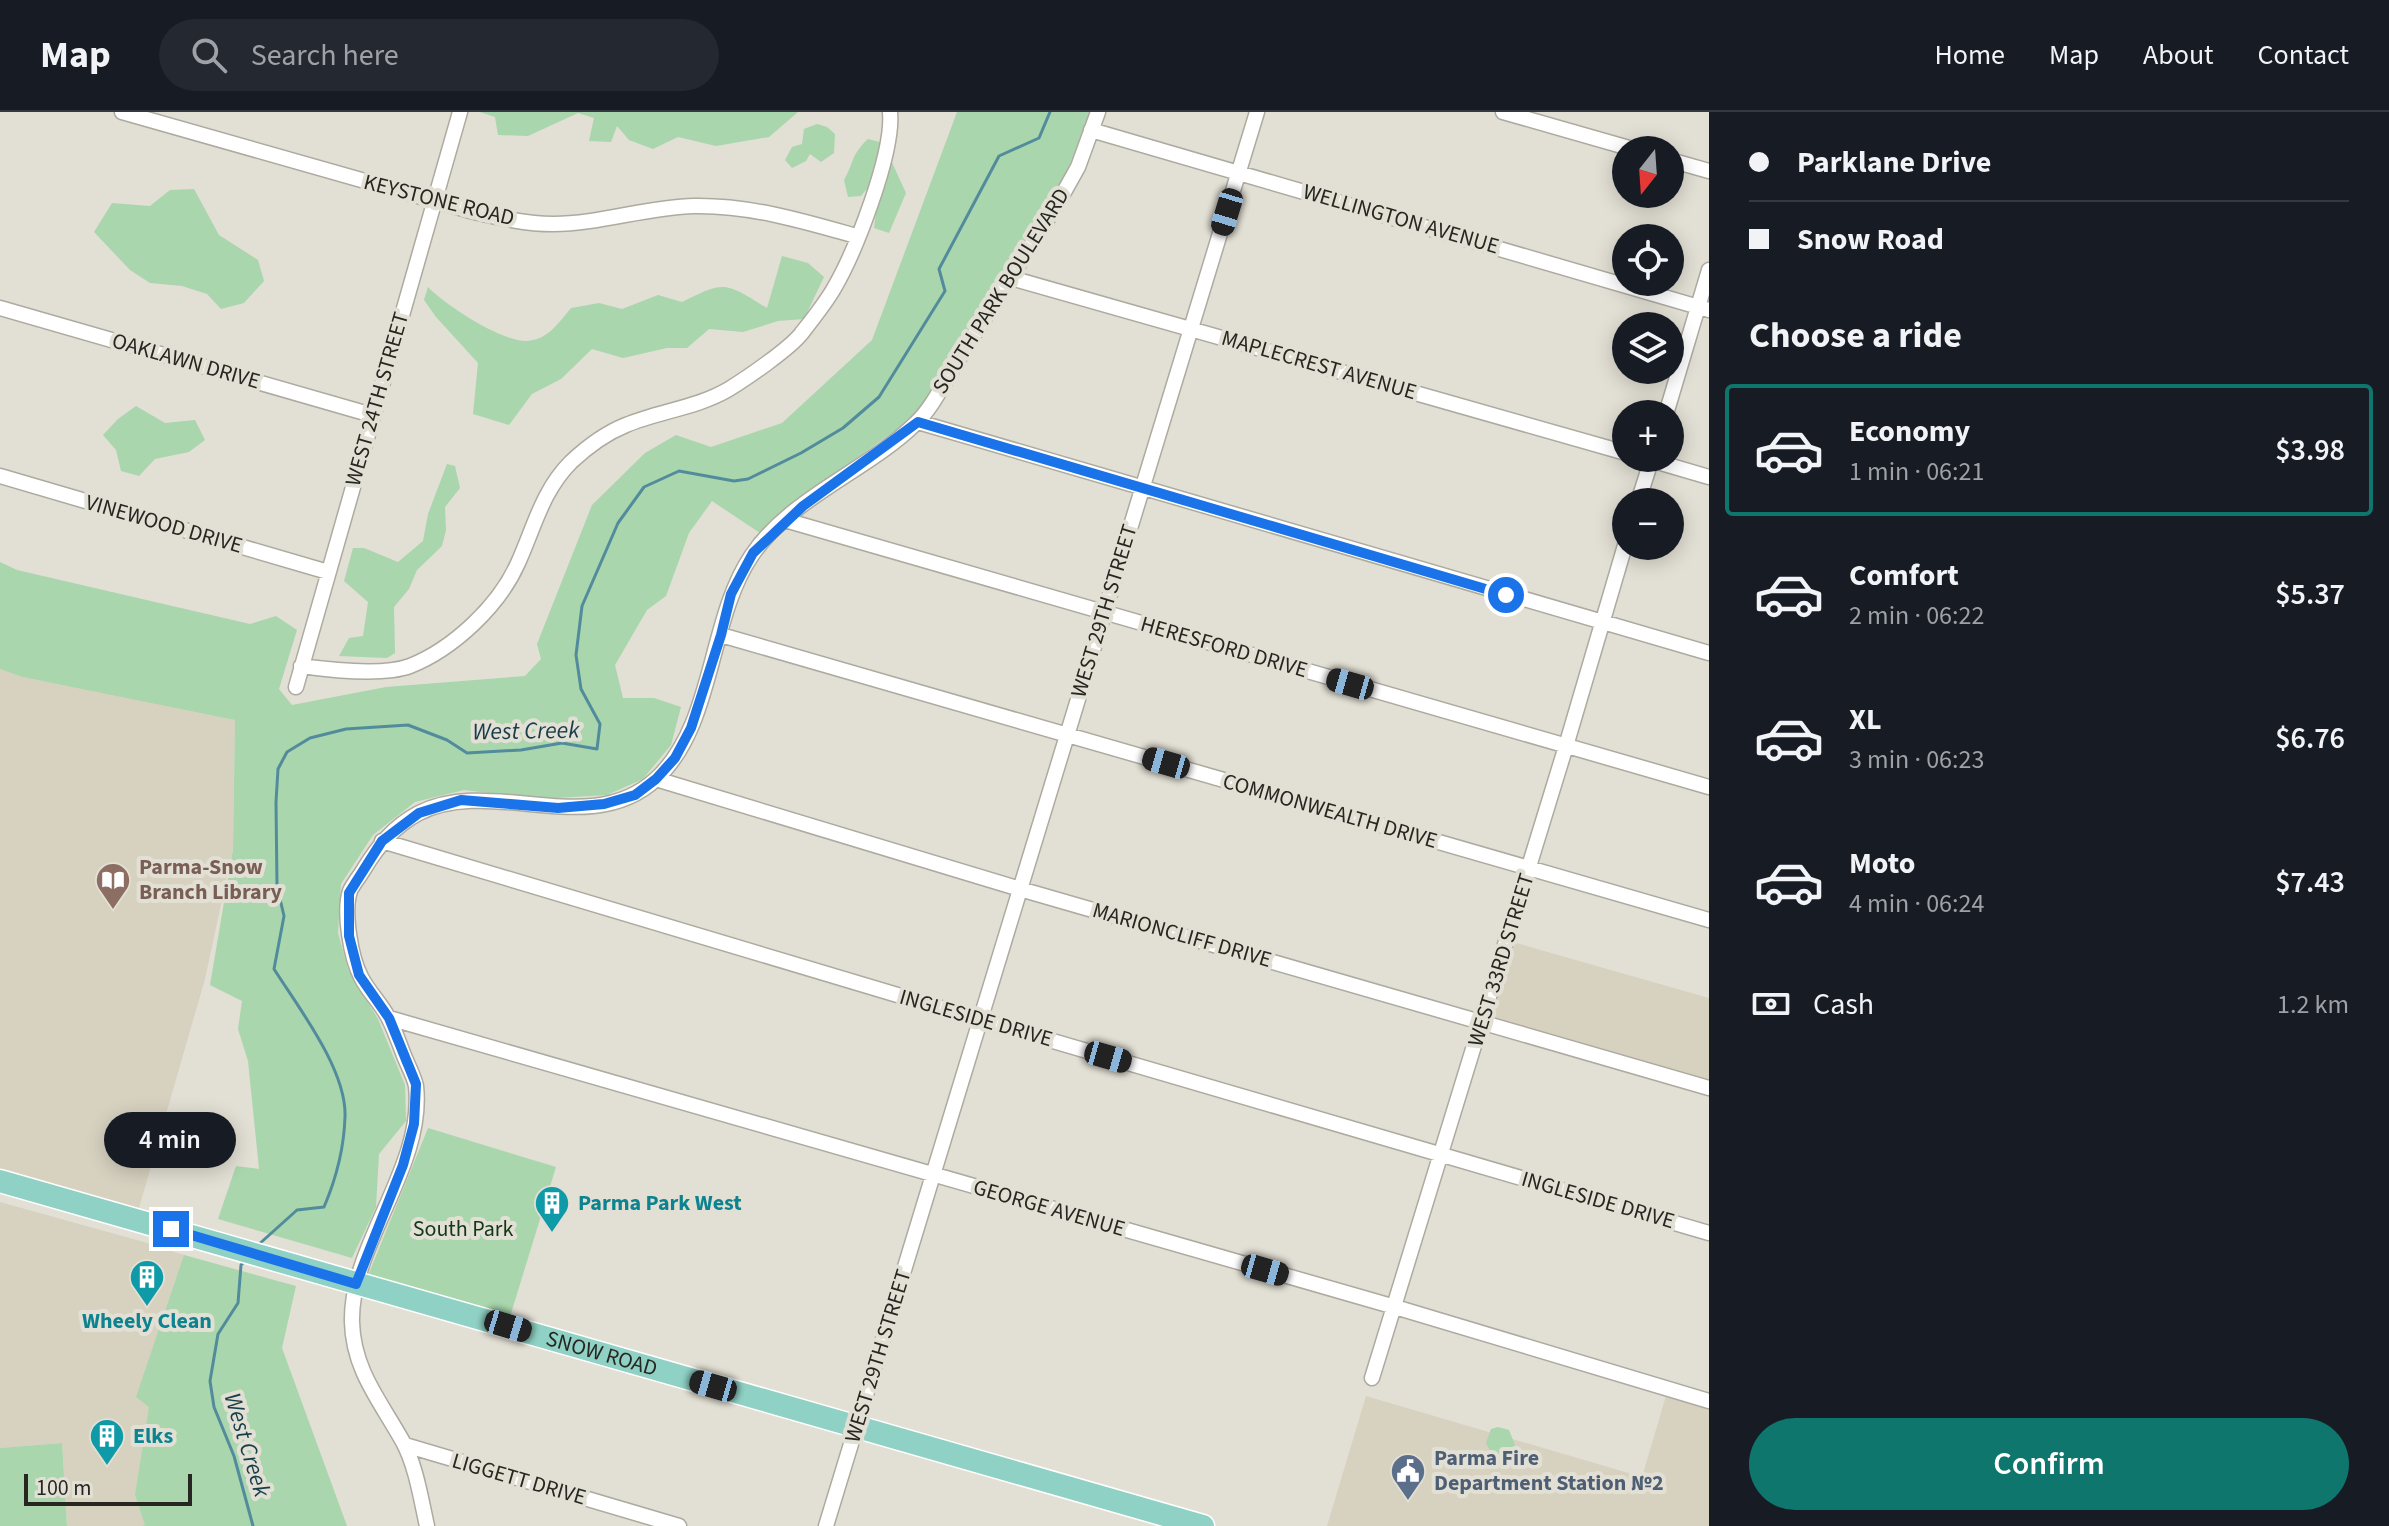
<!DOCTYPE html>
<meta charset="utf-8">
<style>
:root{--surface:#171b24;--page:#242831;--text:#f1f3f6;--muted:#9ea1a6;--line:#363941;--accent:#0f766e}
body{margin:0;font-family:"Source Sans 3",sans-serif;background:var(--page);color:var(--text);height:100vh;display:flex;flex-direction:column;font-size:30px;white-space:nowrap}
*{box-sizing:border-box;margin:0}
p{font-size:26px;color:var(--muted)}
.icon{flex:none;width:44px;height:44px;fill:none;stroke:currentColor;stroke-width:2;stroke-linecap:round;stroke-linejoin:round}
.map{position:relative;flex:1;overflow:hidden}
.details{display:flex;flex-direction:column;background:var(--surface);width:680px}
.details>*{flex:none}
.guide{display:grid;align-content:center;height:176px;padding:0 40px;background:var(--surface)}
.needle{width:52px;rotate:197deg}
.controls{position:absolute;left:1612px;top:24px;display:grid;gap:16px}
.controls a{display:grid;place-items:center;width:72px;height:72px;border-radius:50%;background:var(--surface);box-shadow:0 4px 20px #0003;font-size:40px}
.scale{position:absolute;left:24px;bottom:20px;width:168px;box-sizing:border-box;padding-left:8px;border:4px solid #272621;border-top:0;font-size:22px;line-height:28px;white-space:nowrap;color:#272621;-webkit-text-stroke:6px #e2dfd4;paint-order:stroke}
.end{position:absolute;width:36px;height:36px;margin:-18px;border:10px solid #1a73e8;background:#fff;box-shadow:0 0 0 4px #fff}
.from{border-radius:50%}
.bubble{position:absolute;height:56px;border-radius:28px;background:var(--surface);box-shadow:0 4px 20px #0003;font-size:26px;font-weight:600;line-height:56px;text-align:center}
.car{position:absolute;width:24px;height:48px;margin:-24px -12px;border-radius:10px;box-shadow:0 0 6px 2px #0007;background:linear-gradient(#222 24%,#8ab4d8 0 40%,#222 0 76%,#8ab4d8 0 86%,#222 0)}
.guide b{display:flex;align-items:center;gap:28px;height:76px;font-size:30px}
.guide b+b{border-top:2px solid var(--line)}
.guide i{width:20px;height:20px;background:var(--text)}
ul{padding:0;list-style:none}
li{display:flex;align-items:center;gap:24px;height:132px;margin:0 16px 12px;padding:0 24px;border:4px solid transparent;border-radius:8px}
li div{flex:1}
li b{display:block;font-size:30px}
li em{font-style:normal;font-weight:600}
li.current{border-color:var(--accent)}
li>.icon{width:72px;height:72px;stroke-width:1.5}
h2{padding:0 40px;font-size:36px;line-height:96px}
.pay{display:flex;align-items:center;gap:20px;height:88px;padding:0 40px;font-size:30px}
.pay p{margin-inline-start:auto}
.button{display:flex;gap:16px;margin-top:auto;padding:16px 40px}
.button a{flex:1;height:92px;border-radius:48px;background:var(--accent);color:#fff;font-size:32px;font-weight:600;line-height:92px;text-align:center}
header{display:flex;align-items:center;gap:48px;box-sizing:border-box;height:112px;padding:0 40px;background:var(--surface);border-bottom:2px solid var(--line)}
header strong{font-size:38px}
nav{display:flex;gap:44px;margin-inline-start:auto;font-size:28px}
.search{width:560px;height:72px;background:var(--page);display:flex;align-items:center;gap:20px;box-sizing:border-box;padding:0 28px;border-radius:44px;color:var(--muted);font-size:30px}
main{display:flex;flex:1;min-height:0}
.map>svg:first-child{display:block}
</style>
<header>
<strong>Map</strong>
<div class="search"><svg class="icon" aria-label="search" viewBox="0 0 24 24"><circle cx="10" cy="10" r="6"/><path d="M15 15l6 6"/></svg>Search here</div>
<nav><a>Home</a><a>Map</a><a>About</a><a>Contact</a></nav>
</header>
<main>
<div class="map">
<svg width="1709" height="1414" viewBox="0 0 1709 1414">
<rect width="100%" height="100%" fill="#e2dfd4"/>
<path fill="#d7d2c0" d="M0,543L235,608L233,737L205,867L139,1096L0,1058Z
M1506,828L1709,886V976L1482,909Z
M0,1090L144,1130L196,1147L145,1414H67L62,1331L0,1336Z
M1668,1277L1709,1289V1414H1327L1366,1284L1642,1365Z"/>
<path fill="#a9d6ad" d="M480,0H798L769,25L716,34L678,25L653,37L629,28L617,14L611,30L589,29L594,6L578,1L528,24L498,23L495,5Z
M957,0H1091L1063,69L914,305L825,369L763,423L712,389L689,421L666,484L647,498L615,553L623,586H654L681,595L671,633L643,667L607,683L540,687L464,678L415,690L373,723L341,772L338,821L348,857L378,907L405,973L406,1009L379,1042L376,1095L352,1146L218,1107L236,1054L259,1057L248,949L238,917L242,889L210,873L233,737L235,608L23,565L0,557V450L17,458L250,512L276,504L297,518L279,577L292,593L386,575L525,564L541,547L537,532L592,393L645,341L676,323L711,335L782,311L872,228Z
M817,12L827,15L835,22L834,41L821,50L810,42L806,49L792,56L785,48L792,35L802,32L804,17Z
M868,27L883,31L906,81L889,121L874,116L878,86L870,73L861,84L848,85L844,68C855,49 850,44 868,27Z
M194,77L219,123L258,148L264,169L244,191L221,197L207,182L182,174L150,171L130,158L94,120L112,91L150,94L170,78Z
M782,144L808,151L824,165L804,207L778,209L743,220L709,217L687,236H667L623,246L592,237L561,267L532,282L509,313L473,302L478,251L436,205L424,188L428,175C445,193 502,230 527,229C548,228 559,210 571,196L599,191L622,197L658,183L682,190C725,168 725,170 767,196Z
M136,294L165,311L195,308L205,328L189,340L155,347L139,364L121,359L116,338L103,323L118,307Z
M447,352L455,354L460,376L445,395L446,418L442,434L417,458L409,477L394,495L395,541L387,546L339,544L349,526L363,524L368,490L344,469L353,436H364L398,450L423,429L428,402Z
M428,1016L556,1055L509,1208L367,1166Z
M184,1143L296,1174L282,1236L347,1414H141L145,1413L135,1383L149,1295L136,1285Z
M1498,1315L1509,1318L1515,1333L1510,1345L1504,1346L1491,1341L1486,1331L1491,1317Z
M62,1331L67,1414H0V1336Z"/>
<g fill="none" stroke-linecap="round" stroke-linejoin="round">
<path stroke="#528c9c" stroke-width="3" d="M257,1134L297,1098L324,1095C336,1067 344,1036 345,1005C347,958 298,895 274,857L284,804L277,774L276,690L278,657L287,640L310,626L346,617L408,613L447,628L467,641L521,638L562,631L597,637L600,612L581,577L576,543L582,494L618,411L644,375L679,359L734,369L748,367L801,341L843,316L879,285L945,179L939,157L999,44L1039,26L1050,0
M245,1149L241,1153L238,1191L218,1222L210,1269L214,1295L234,1344L253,1414"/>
<g stroke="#adaaa0" stroke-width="17">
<path id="minor" d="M122,0L474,100C500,106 526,112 553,112C600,112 647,95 694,94C750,93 803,109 856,124
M1503,0L1636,38
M1091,18L1709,198
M1670,48L1709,59
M1011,166L1626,341
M0,196L372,303
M1666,302L1709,158
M918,310L1709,541
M1644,346L1709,365
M0,364L328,460
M1638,390L1652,346
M785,408L1709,675
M721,523L1709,808
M301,554C330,558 383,564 410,554C453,537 499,494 518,451C534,416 542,379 571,350C587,335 606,321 626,313C659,299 697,296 729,277C747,266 789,237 801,222C812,208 824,193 833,178C855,141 894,41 890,0
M296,575L460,0
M656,667L1020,777L1709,976
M382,729L981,908L1709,1121
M389,906L1395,1195L1709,1289
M1372,1266L1566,634L1626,430
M405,1333L679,1414
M427,1414C421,1387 416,1354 403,1330C381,1290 353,1258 352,1210C350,1132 425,1055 416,974C414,964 407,952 403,941C399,931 395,919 390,909C383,893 369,881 361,865C351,846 343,800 350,779C353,772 360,764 364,757C378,734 394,714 419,701C492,664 590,728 656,667C715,613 708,507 752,443C790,386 870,357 916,311C934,294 946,266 960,245C993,193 1026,141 1059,89L1078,55L1098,0
M826,1414L1257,0"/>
</g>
<g stroke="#fff" stroke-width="25">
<g id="primary">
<path id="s1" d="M0,1069L1203,1414"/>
</g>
</g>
<use href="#minor" stroke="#fff" stroke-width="14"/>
<use href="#primary" stroke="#8fd1c4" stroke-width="22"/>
</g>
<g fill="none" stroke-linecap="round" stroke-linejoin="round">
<path stroke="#1a73e8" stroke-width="10" d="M171,1117L356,1172L403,1053L414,1012L416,972L389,906L359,863L349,824V781L382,729L419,701L461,688L558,696L604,692L635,683L656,667L675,646L691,616L721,523L731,482L753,441L803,394L918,310L1506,483"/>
</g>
<defs>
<g id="library-pin" transform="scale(1.8)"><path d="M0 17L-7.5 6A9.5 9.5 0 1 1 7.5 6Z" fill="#8d6e63" stroke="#e2dfd4"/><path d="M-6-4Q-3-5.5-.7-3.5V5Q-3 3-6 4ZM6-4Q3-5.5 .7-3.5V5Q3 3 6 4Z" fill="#fff"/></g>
<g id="building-pin" transform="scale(1.8)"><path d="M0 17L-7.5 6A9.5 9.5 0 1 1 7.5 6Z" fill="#0f9aa8" stroke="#e2dfd4"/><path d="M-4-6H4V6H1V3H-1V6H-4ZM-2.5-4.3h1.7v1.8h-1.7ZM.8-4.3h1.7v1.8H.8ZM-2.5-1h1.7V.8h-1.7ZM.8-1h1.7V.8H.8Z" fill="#fff"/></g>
<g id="civic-pin" transform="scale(1.8)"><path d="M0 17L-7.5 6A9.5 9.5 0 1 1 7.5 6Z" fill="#5c6f8a" stroke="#e2dfd4"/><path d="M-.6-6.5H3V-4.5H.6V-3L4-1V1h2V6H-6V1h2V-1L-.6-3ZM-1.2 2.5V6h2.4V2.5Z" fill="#fff"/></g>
</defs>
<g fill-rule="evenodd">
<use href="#library-pin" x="113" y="768"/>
<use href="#building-pin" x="552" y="1091"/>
<use href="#building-pin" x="147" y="1165"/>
<use href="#building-pin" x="107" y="1324"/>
<use href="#civic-pin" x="1408" y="1359"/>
</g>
<g text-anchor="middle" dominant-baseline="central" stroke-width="8" stroke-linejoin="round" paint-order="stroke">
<g font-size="22" fill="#272621" stroke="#e2dfd4">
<text transform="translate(439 88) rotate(14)">KEYSTONE ROAD</text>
<text transform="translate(1401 107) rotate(16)">WELLINGTON AVENUE</text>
<text transform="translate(1001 179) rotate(-58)">SOUTH PARK BOULEVARD</text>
<text transform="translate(186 249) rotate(16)">OAKLAWN DRIVE</text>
<text transform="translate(1319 253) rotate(16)">MAPLECREST AVENUE</text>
<text transform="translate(377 287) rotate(-74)">WEST 24TH STREET</text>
<text transform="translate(164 412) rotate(16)">VINEWOOD DRIVE</text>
<text transform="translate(1104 499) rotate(-73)">WEST 29TH STREET</text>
<text transform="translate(1224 535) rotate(16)">HERESFORD DRIVE</text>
<text transform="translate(1330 699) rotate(16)">COMMONWEALTH DRIVE</text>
<text transform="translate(1182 823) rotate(16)">MARIONCLIFF DRIVE</text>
<text transform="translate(1501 848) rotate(-73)">WEST 33RD STREET</text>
<text transform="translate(976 906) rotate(16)">INGLESIDE DRIVE</text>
<text transform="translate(1598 1088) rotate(16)">INGLESIDE DRIVE</text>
<text transform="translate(1049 1096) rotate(16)">GEORGE AVENUE</text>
<text stroke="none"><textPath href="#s1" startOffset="626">SNOW ROAD</textPath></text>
<text transform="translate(878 1244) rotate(-73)">WEST 29TH STREET</text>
<text transform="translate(519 1367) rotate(16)">LIGGETT DRIVE</text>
</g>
<g font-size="22" font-weight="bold" fill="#785e54" stroke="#e2dfd4" text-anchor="start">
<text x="139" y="755">Parma-Snow<tspan x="139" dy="25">Branch Library</tspan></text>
</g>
<g font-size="22" font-weight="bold" fill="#0d838f" stroke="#e2dfd4" text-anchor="start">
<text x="578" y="1091">Parma Park West</text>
<text x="147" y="1209" text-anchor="middle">Wheely Clean</text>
<text x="133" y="1324">Elks</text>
</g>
<g font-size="22" fill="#103717" stroke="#e2dfd4">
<text x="463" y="1117">South Park</text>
</g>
<g font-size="22" font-weight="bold" fill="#4e5e75" stroke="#e2dfd4" text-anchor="start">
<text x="1434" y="1346">Parma Fire<tspan x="1434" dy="25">Department Station №2</tspan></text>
</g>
<g font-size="24" font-style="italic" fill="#173d49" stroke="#e2dfd4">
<text transform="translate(526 619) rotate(-1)">West Creek</text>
<text transform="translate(247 1333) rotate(73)">West Creek</text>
</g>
</g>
</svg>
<div class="controls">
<a><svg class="needle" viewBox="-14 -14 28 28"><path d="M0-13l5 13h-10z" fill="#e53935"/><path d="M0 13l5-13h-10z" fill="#9ea1a6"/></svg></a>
<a><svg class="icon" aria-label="locate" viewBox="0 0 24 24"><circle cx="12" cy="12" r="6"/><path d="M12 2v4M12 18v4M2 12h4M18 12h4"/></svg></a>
<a><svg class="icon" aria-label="layers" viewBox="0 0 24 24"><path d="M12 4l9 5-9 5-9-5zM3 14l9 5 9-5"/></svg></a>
<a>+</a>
<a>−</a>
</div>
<div class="scale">100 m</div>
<i class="end from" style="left:1506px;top:483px"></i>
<i class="end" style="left:171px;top:1117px"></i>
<div class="bubble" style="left:104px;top:1000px;width:132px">4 min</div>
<i class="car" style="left:1227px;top:100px;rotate:197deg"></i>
<i class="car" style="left:1350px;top:572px;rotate:286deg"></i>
<i class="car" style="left:1166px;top:651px;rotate:286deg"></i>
<i class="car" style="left:1108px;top:945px;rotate:106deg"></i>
<i class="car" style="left:1265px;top:1158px;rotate:106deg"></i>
<i class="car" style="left:508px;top:1214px;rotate:107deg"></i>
<i class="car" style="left:713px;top:1274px;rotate:286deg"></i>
</div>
<section class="details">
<div class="guide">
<b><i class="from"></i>Parklane Drive</b>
<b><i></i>Snow Road</b>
</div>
<h2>Choose a ride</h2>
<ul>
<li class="current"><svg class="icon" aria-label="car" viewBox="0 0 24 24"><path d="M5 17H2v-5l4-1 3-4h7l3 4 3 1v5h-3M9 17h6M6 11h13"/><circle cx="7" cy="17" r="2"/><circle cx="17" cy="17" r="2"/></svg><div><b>Economy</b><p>1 min · 06:21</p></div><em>$3.98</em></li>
<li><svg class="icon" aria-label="car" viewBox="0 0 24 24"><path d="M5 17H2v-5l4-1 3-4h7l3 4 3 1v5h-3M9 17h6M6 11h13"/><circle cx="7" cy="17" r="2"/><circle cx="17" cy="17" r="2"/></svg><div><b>Comfort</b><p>2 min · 06:22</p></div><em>$5.37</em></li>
<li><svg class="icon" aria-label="car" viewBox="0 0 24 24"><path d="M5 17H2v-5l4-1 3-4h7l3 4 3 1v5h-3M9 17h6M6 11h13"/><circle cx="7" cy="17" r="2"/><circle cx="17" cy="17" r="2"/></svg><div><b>XL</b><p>3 min · 06:23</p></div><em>$6.76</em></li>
<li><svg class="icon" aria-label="car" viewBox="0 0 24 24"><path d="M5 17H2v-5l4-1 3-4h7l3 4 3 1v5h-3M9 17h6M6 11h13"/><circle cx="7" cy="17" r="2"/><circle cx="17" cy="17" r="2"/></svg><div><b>Moto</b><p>4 min · 06:24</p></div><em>$7.43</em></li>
</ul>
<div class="pay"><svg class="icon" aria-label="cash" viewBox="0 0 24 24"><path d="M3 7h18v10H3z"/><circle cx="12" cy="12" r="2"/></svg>Cash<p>1.2 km</p></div>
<div class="button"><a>Confirm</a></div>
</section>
</main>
